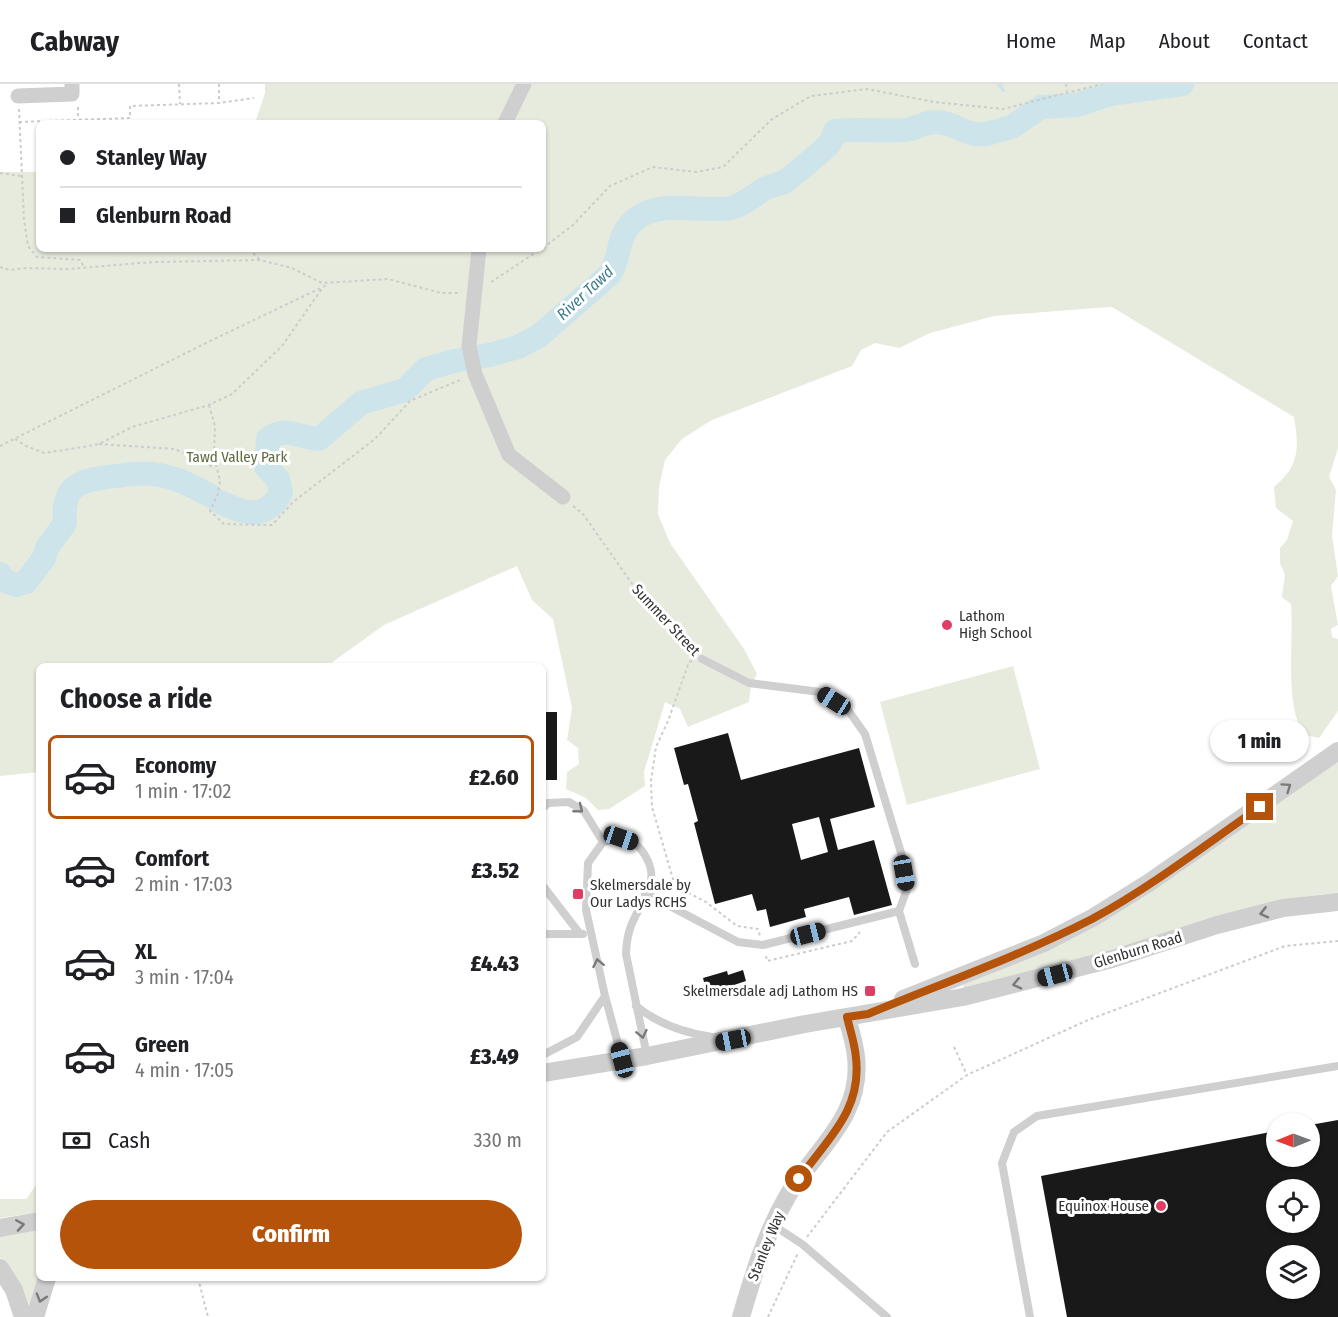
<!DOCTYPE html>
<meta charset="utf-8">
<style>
:root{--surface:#fff;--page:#f6f6f6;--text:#202124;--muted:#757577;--line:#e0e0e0;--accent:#b45309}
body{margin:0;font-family:"Fira Sans Condensed",sans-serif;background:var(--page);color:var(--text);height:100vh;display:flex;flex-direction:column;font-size:22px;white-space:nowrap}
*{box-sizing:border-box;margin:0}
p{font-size:20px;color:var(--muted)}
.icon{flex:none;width:33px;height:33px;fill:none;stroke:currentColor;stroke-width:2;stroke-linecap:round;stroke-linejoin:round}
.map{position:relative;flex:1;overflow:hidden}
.side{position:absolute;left:36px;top:579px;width:510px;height:618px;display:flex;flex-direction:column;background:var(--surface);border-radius:9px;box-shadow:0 2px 4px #0004}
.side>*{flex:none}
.top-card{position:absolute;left:36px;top:36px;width:510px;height:132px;border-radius:9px;box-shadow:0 2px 4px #0004;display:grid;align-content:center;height:132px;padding:0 24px;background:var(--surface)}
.needle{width:39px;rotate:269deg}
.buttons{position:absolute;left:1266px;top:1029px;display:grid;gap:12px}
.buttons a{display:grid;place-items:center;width:54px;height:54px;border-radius:50%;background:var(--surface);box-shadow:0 2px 4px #0004;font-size:30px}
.end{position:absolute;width:27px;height:27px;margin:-14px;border:8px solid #b45309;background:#fff;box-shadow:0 0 0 3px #fff}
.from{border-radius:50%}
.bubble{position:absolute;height:42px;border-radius:21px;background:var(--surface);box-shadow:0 2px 4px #0004;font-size:20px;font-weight:800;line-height:42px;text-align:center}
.car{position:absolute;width:18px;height:36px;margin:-18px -9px;border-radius:8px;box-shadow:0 0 4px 2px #0007;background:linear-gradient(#222 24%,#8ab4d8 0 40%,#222 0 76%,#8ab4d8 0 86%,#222 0)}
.top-card b{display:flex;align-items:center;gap:21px;height:57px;font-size:22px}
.top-card b+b{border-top:2px solid var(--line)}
.top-card i{width:15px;height:15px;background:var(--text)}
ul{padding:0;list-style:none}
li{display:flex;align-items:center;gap:18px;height:84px;margin:0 12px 9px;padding:0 12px;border:3px solid transparent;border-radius:9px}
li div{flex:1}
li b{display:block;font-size:22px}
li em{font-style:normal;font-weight:800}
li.selected{border-color:var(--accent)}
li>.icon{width:54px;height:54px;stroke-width:1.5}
h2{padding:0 24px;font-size:27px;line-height:72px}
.pay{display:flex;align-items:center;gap:15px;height:66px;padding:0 24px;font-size:22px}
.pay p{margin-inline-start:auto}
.cta{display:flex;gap:12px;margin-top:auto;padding:12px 24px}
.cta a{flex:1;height:69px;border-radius:36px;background:var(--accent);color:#fff;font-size:24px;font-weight:800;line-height:69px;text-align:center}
header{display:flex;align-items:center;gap:36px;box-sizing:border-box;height:84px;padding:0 30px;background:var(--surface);border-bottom:2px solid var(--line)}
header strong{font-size:28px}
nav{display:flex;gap:33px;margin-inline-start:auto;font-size:21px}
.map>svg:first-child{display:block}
</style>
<header>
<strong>Cabway</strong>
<nav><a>Home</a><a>Map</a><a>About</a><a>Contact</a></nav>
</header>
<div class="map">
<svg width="1338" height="1233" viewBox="0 0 1338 1233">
<rect width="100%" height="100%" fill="#fff"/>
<path fill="#e7ebde" d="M265,0H1338V364L1329,393L1336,406L1332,452L1338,492L1331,502L1338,541L1331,545L1332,553L1338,555V627L1319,654L1304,651C1284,620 1294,557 1291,520L1282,513L1285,491L1280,479V464L1287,456L1293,437L1276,424L1274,403C1300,382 1299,363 1294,333L1112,223L1095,224L994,232L930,249L899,264L875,259L861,266L852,282L712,336L682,355L665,376L659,403L658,430L670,459L744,565L757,590L751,602L749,618L688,643L680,625L665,618L644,688L645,702L609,725L598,726L586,714L566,705L567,688L579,680L578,664L567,656L572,624L553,535L532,516L517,482L384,541L327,582H39V688L0,692V88H39V165H543V39H255L265,9Z
M1013,582L1040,685L907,721L880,618Z
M1338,675V809C1262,814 1192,842 1120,863C1068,879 1016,891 964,904L963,901L1007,883Z
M39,1097V1128L0,1134V1115H26Z
M39,1146V1194L28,1224L10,1186L0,1174V1152Z"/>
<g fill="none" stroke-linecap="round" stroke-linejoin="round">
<path stroke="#cce4ea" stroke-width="4" d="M999,0L1003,6"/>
<path stroke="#cce4ea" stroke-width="24" d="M1013,42L1041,23L1077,21L1110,10L1182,0
M218,417C242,429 265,438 281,409L278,395L266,383L268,355C285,341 299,354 319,355L361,319L405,306L426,285L454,277L489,271L518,263L539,252L610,190C622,171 616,149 637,134C664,115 700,129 731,124C743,121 752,113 762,106C769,102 777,101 784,98C789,95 825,65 829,60C832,57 833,51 835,47C858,45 882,47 905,46C916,45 924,38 936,38C950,38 959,46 971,49C983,53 997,47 1008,44
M0,490L3,496L16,501L26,498L44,474L47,464L65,439C61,398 83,396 117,392C131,390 145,388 159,391C178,394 194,403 211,412"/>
</g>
<path fill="#191919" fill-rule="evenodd" d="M543,628H557V696H543Z
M728,649L741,696L859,664L875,723L830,735L838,766L874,756L892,821L854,831L849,813L804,825L806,833L770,843L766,825L757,827L752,810L715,820L694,739L698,737L688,700L684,701L674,664ZM819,733L828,768L801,776L792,740Z
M743,886L746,897L707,910L703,894L727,887L728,891Z
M1338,1036V1233H1067L1041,1092L1276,1047V1072H1310V1041ZM1276,1106H1310V1138H1276ZM1276,1172H1310V1204H1276Z"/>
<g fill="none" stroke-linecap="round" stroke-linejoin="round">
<path stroke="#ccc" stroke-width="2" stroke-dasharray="3 3" stroke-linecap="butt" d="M179,0L180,20
M219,0V19
M1066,0L1067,7
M78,23V35
M19,25L24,136L28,162L37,173L80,176L84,183
M19,38L130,34V22L219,19L254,14
M0,89L21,92
M543,164L573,141L610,102L653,83L696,88L723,83L772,35L811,12L867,5L934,18L1003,25L1102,0
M249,165L260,176
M0,183L10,186L27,184L67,185L154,178L260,176L292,184L322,199L388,195L441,209H461
M491,198L541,165
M209,321L215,342L214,372L220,397L218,410L210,427L224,440L272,441L293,418L375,355L410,317L462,295
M15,355L26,362L44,369L83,363L99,360L132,343L209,321L232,310L282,262L323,203
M99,360L175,365L215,384
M0,362L206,259L327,201
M573,422L583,430L640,511L695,569
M692,577L689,578L668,637L656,663L651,697L652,723L675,802L706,818L737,842L758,845L760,852
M766,872L767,877L852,857L860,848
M954,963L967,991
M807,1153L887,1048L967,991L1088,936L1285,862L1338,857
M198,1194L208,1233
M768,1233L798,1169"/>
<path stroke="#cfcfcf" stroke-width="8" d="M543,724L548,719L569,718L584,727L603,758
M543,802L580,850
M645,809L738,858L763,861L899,827L907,805L902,772L865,650L848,626L820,608L749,599L702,575
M899,827L915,880
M543,850H583
M636,922C657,939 685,949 712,953
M543,971L577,953L605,912
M622,975L605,912L586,826L588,779L603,758C608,757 615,754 621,754C640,755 656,783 650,800C641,829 627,835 626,870L647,972
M773,1141L802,1160L887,1233
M1030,1233L1002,1079L1014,1048L1037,1032L1338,982"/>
<path stroke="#cfcfcf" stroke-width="15" d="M18,12L72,10V0
M505,39L524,0
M479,165L469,262L475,290L509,371L563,413"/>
<path stroke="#cfcfcf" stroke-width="18" d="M903,915L1044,859L1094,833L1150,798L1338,667
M543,989L647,972L805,940L963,913L1112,875L1217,841L1283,824L1338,818
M0,1144L39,1137
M0,1184L14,1206L23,1233
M35,1233L47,1194
M741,1233C753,1192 765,1151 787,1113C814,1066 863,1034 856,973C855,960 850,946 847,933"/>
</g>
<defs><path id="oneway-chevron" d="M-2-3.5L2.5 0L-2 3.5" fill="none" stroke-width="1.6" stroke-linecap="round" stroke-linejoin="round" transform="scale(1.5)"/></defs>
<g stroke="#797979">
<use href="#oneway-chevron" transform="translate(1287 703) rotate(-35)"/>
<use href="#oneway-chevron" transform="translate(579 725) rotate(39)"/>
<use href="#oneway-chevron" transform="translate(1264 829) rotate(166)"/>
<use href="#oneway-chevron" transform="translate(598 879) rotate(-101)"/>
<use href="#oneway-chevron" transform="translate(1017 900) rotate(167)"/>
<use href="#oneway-chevron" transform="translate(642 950) rotate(78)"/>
<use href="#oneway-chevron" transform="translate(20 1141) rotate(-9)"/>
<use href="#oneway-chevron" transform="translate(41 1214) rotate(107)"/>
</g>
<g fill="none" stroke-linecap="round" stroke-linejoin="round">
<path stroke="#b45309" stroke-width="8" d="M799,1095C827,1055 862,1027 856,974C855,960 850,946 847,933L868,930C943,899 1020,872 1092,835C1151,803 1205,761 1260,723"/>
</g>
<g fill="#e03d64" stroke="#fff" stroke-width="2">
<circle cx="947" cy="541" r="6"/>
<rect x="572" y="804" width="12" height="12" rx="3"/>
<rect x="864" y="901" width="12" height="12" rx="3"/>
<circle cx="1161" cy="1122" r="6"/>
</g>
<g text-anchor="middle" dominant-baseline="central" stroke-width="6" stroke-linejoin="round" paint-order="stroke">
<g font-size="15" fill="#5d6d40" stroke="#fff">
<text x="237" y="373">Tawd Valley Park</text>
</g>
<g font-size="15" fill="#323232" stroke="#fff" text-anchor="start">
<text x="959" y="532">Lathom<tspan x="959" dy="17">High School</tspan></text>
<text x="590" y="801">Skelmersdale by<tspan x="590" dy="17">Our Ladys RCHS</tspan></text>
<text x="858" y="907" text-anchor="end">Skelmersdale adj Lathom HS</text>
<text x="1149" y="1122" text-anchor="end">Equinox House</text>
</g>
<g font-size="15" fill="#323232" stroke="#fff">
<text transform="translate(666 536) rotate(47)">Summer Street</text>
<text transform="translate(1138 866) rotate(-17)">Glenburn Road</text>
<text transform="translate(766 1162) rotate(-68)">Stanley Way</text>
</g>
<g font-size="16" font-style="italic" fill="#3f7b8c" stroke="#fff">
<text transform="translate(585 209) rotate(-43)">River Tawd</text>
</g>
</g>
</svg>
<div class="buttons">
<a><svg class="needle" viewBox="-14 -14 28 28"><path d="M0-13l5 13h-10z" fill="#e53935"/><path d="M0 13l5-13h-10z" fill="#757577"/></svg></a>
<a><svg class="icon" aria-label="locate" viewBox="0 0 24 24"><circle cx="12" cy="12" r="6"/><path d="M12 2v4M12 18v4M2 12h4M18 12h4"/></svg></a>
<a><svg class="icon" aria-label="layers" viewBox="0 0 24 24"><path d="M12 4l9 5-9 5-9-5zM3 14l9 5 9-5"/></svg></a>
</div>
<i class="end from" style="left:799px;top:1095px"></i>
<i class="end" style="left:1260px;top:723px"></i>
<div class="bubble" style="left:1210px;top:636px;width:99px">1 min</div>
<i class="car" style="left:834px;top:617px;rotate:302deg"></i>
<i class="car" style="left:621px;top:754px;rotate:109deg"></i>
<i class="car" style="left:904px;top:789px;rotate:170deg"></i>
<i class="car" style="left:808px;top:850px;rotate:76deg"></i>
<i class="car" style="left:1055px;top:891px;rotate:255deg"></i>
<i class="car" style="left:733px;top:956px;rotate:259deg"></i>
<i class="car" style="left:622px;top:976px;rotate:345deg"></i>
<div class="top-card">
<b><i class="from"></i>Stanley Way</b>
<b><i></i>Glenburn Road</b>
</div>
<section class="side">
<h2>Choose a ride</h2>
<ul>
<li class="selected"><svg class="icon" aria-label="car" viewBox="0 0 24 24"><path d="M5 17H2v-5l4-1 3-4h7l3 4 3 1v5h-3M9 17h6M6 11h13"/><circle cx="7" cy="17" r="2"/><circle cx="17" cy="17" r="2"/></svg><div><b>Economy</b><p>1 min · 17:02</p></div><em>£2.60</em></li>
<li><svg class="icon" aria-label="car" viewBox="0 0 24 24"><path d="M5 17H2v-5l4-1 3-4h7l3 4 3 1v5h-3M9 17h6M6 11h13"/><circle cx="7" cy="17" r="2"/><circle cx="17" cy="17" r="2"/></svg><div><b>Comfort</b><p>2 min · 17:03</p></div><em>£3.52</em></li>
<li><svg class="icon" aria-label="car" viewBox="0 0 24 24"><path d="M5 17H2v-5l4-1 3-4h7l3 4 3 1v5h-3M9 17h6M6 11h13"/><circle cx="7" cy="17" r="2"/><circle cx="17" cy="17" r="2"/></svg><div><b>XL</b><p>3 min · 17:04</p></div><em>£4.43</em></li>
<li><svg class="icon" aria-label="car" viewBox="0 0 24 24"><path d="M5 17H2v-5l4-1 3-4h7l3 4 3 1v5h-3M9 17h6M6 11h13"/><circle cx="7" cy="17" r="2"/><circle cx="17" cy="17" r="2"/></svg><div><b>Green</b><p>4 min · 17:05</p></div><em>£3.49</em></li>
</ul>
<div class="pay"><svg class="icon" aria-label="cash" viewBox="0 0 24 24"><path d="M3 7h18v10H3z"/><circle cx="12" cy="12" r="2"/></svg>Cash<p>330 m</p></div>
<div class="cta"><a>Confirm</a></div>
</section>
</div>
